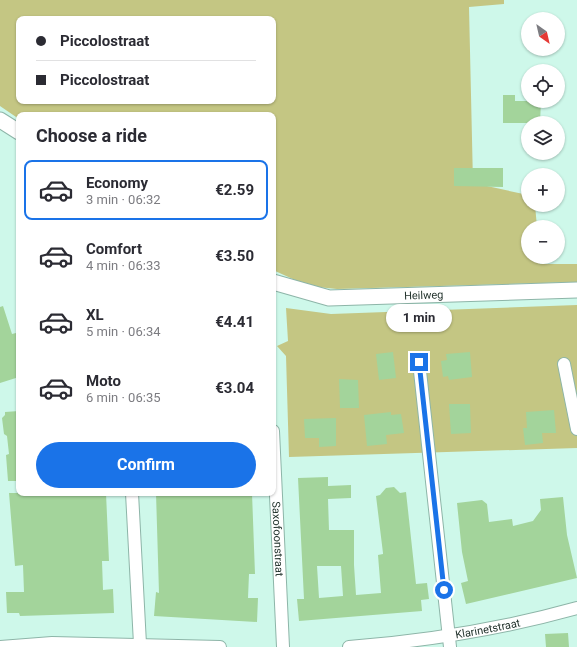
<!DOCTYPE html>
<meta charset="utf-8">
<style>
:root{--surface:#fff;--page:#f7f7f7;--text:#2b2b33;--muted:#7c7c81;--line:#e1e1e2;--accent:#1a73e8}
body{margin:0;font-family:Roboto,sans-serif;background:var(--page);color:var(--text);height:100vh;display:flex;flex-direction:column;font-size:15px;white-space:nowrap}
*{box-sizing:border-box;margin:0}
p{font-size:13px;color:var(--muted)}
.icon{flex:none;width:22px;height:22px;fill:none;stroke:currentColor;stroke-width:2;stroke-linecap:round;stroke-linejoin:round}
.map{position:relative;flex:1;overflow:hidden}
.panel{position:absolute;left:16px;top:112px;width:260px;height:384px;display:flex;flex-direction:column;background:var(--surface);border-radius:8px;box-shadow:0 1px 3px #0004}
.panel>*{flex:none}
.guide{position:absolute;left:16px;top:16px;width:260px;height:88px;border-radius:8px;box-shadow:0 1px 3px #0004;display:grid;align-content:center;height:88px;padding:0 20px;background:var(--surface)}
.needle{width:26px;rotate:146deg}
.fabs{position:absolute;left:521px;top:12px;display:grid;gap:8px}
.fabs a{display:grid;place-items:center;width:44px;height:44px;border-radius:50%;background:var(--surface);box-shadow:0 1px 3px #0004;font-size:20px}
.end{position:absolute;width:18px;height:18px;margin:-9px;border:5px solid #1a73e8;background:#fff;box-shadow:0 0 0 2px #fff}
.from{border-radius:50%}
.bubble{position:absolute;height:28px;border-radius:14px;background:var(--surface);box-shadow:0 1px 3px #0004;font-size:13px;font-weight:700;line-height:28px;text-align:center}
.guide b{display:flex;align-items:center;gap:14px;height:38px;font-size:15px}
.guide b+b{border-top:1px solid var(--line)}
.guide i{width:10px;height:10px;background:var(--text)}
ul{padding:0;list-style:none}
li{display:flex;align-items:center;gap:12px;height:60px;margin:0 8px 6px;padding:0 12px;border:2px solid transparent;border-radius:8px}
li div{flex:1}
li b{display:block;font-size:15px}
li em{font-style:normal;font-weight:700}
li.selected{border-color:var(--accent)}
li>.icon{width:36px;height:36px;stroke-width:1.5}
h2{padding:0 20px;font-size:18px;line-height:48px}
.action{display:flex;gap:8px;margin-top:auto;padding:8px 20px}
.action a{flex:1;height:46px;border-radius:24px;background:var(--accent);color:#fff;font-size:16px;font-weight:700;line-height:46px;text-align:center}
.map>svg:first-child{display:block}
</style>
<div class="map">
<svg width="577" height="647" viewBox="0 0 577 647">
<rect width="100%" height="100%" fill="#cef8ea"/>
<path fill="#c4c683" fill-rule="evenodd" d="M0,0H504V4L469,7L473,183L528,195V205H535L537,227H528V257H539L540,264H577V282L337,289L308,286L273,270V115H19V119L0,106ZM19,19H273V101H19Z
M577,305V448L289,457L286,356L277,346L288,341L286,308L331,314Z"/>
<path fill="#a3d49b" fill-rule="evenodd" d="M503,95H515V101H541L540,123H503Z
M454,168H503V187L454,186Z
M3,306L12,334L16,333L19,345V377L0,383V307Z
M393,352L396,378L379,380L376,354Z
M470,352L472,377L449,380L448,376L443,377L441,361L447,360L446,354Z
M339,379L358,380L359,408H340Z
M449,404H470L471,433L451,434Z
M554,410L556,433H542L543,443L525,445L523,428H527L526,412Z
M19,411V481H8L6,455L9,454L7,436L4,434L2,418L5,415V412Z
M391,412V415L401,414L404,433L386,435L387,444L367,446L364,415Z
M336,418V446L319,447V438H305L304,419Z
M328,477V486L351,485V498L328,499L329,530H354V565L356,595L381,593L378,555L383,554V553L376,496L380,495L386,488L394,487L400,493L406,492L416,584L427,583L429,599L421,600L422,611L299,621L297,599H304L298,478ZM317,566H341L343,596L319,598Z
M9,493H32L33,496L106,493L109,561H102L103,590L113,589L114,613L20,616L19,613H7L6,592H24L23,565L15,566Z
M156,493H179V495L252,493L255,574H249L248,598H258L257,622L154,616L156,592L159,593Z
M563,497L567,535L577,578L466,604L461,583L468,581L462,552L457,503L482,500L487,504L489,522L512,519L513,526L533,521L541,510L540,499Z
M568,633L569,647H546L545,634Z"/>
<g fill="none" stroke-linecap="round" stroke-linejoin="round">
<g stroke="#8db5a8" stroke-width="14">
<g id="minor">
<path d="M419,362L450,647"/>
<path d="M564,364L577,429"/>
<path id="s1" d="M273,431L283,647"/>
<path d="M132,493L140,644"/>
<path d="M0,647L52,643L220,647"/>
<path id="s2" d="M349,647C426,641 502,629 577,608"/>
</g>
</g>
<g stroke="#8db5a8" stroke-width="17">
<g id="tertiary">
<path d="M0,120L19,132"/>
<path id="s3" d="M273,282L329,298L577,290"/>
</g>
</g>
<use href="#minor" stroke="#fff" stroke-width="12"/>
<use href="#tertiary" stroke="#fff" stroke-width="15"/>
</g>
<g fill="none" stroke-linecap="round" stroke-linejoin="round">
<path stroke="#1a73e8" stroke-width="5" d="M419,362L444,590"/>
</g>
<g text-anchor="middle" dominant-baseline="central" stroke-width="3" stroke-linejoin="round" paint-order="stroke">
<g font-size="11" fill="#23332d" stroke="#cef8ea">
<text stroke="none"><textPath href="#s3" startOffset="153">Heilweg</textPath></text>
<text stroke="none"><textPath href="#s1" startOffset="108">Saxofoonstraat</textPath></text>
<text stroke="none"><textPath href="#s2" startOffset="140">Klarinetstraat</textPath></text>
</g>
</g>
</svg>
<div class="fabs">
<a><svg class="needle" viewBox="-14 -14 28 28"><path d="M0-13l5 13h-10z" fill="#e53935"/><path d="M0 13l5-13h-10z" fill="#7c7c81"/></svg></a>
<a><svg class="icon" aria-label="locate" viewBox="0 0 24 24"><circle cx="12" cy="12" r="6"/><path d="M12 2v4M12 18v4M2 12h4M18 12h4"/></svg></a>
<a><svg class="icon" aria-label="layers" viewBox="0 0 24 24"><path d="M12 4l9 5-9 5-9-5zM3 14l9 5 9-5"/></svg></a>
<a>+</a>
<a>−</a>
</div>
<i class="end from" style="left:444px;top:590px"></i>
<i class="end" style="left:419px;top:362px"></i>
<div class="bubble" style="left:386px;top:304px;width:66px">1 min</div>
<div class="guide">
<b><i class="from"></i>Piccolostraat</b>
<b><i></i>Piccolostraat</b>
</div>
<section class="panel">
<h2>Choose a ride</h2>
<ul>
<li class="selected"><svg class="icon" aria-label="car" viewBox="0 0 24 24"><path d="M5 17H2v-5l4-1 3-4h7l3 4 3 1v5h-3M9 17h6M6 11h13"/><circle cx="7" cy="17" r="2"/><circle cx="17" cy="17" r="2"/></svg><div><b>Economy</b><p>3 min · 06:32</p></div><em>€2.59</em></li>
<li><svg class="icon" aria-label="car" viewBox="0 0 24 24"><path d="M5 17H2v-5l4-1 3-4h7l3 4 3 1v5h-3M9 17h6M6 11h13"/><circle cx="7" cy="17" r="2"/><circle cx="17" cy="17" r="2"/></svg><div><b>Comfort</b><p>4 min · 06:33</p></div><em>€3.50</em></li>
<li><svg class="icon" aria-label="car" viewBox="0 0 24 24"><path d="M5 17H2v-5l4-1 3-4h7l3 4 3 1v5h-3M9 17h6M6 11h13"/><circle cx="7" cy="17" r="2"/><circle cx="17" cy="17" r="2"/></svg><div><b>XL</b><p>5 min · 06:34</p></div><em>€4.41</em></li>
<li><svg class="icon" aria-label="car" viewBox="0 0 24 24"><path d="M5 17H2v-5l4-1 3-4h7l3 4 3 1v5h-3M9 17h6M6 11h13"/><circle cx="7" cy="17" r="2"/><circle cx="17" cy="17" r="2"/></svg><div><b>Moto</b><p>6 min · 06:35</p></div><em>€3.04</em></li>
</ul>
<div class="action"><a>Confirm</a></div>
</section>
</div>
